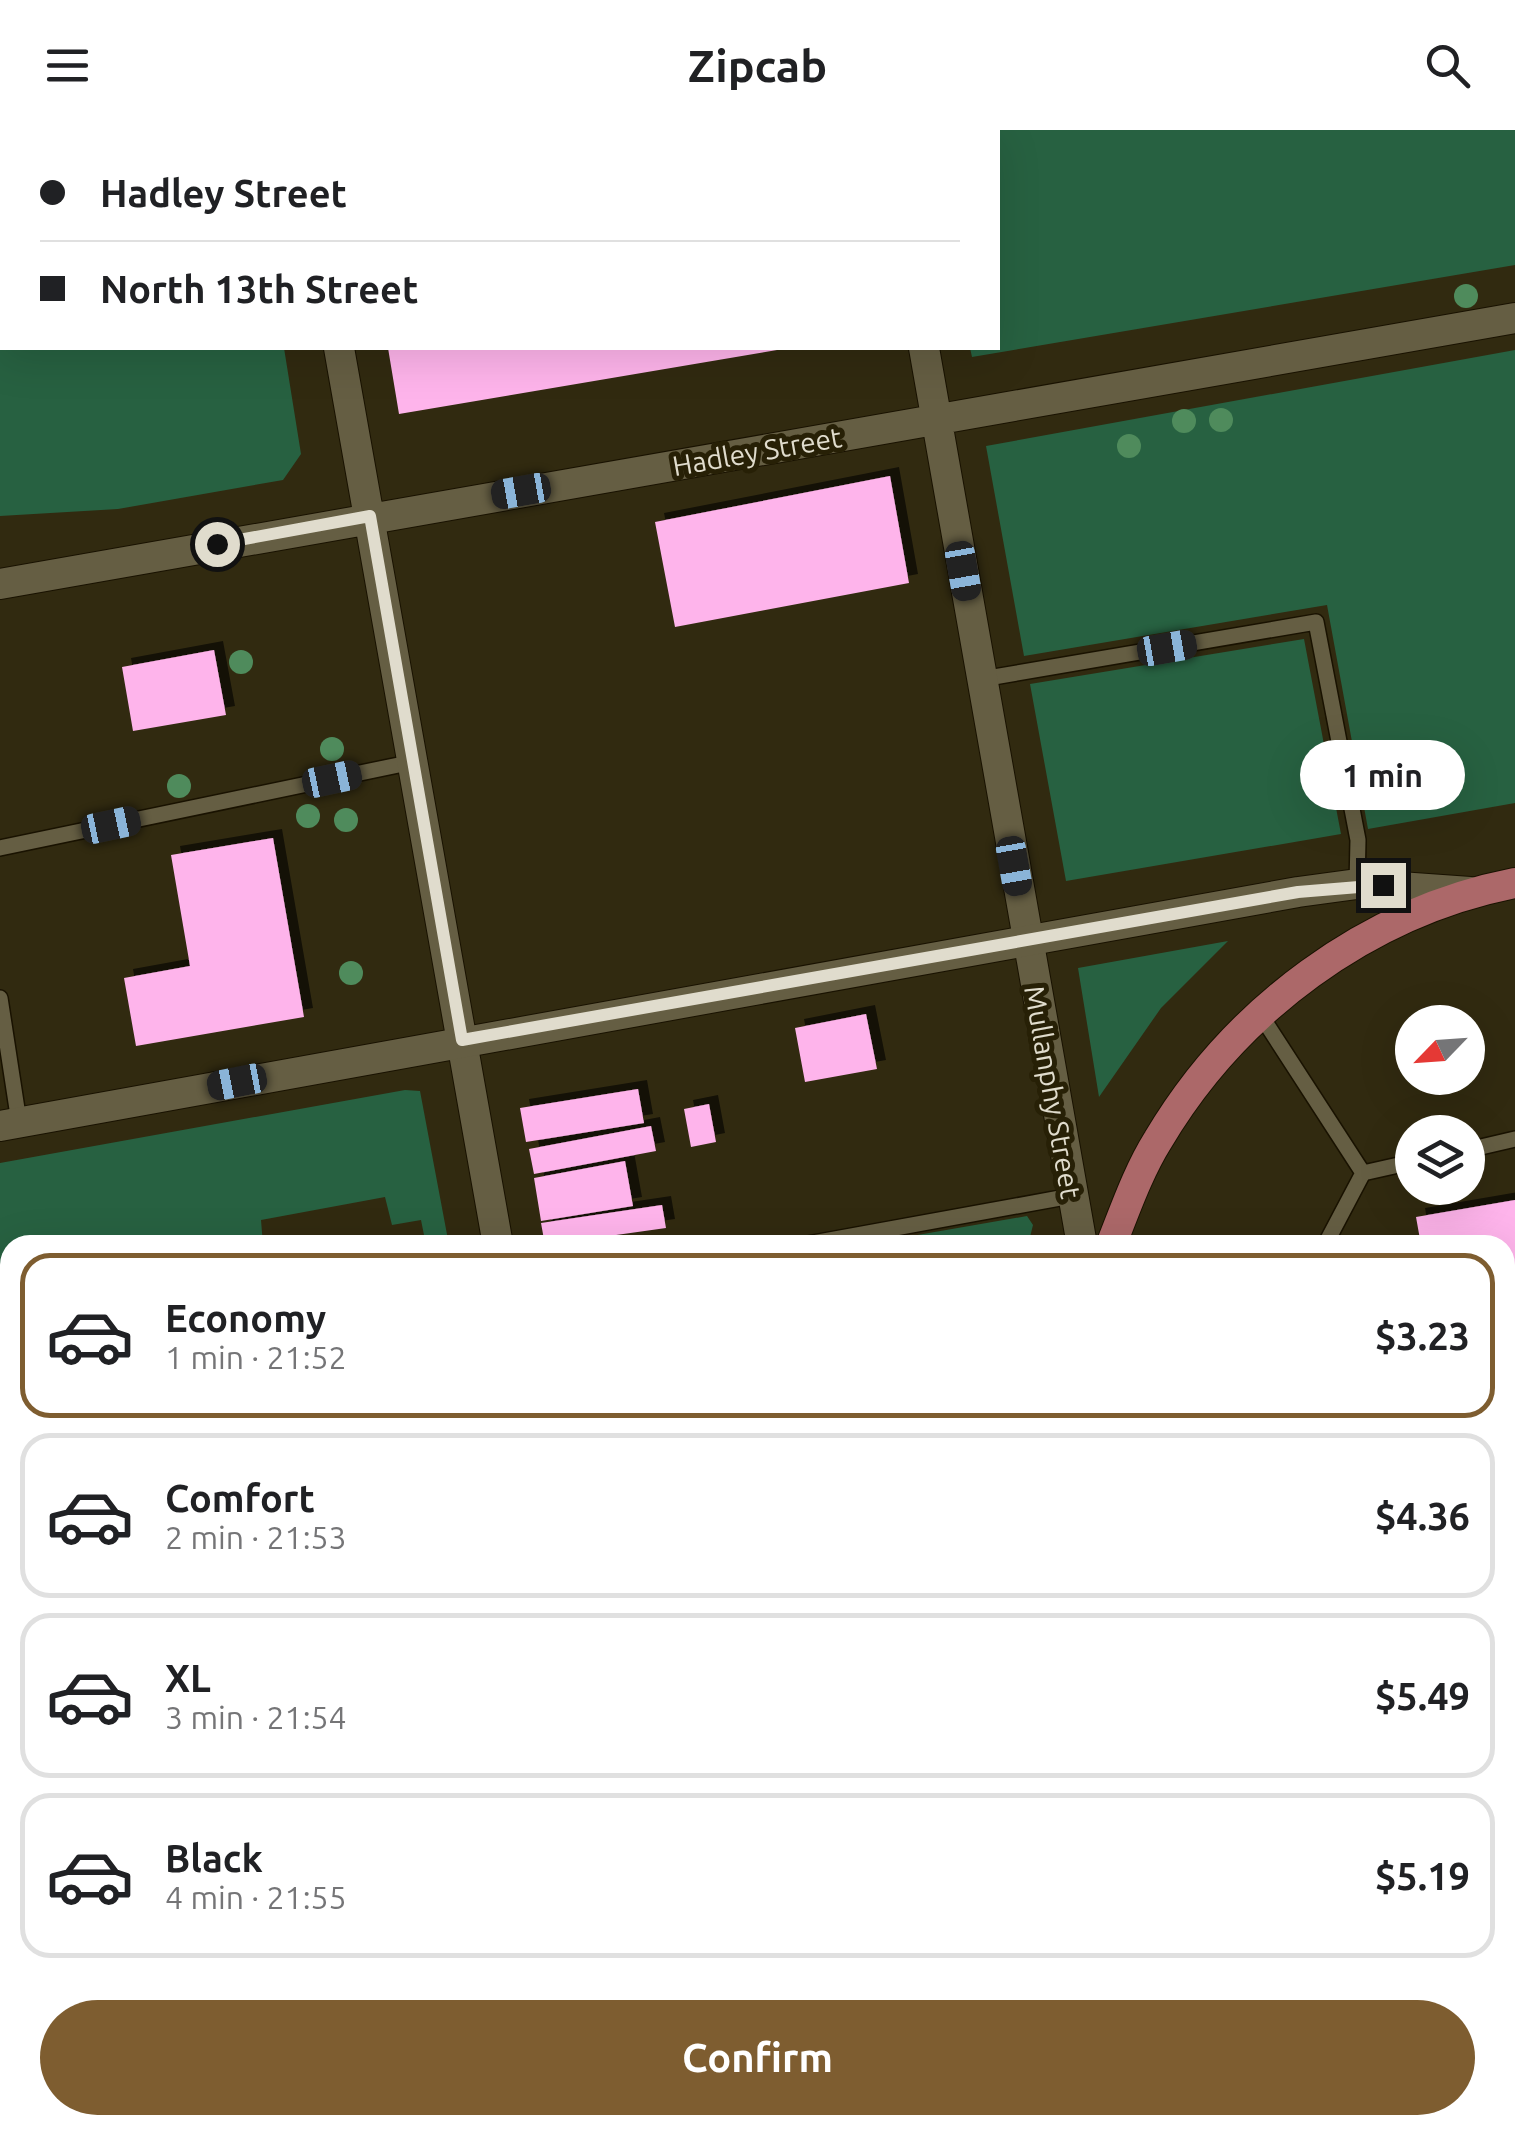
<!DOCTYPE html>
<meta charset="utf-8">
<style>
:root{--surface:#fff;--page:#f2f2f2;--text:#202124;--muted:#757577;--line:#e0e0e0;--accent:#7e5d30}
body{margin:0;font-family:Ubuntu,sans-serif;background:var(--page);color:var(--text);height:100vh;display:flex;flex-direction:column;font-size:38px;white-space:nowrap}
*{box-sizing:border-box;margin:0}
p{font-size:32px;color:var(--muted)}
.icon{flex:none;width:55px;height:55px;fill:none;stroke:currentColor;stroke-width:2;stroke-linecap:round;stroke-linejoin:round}
.map{position:relative;flex:1;overflow:hidden}
.drawer{position:absolute;left:0px;top:1105px;width:1515px;height:900px;display:flex;flex-direction:column;background:var(--surface);border-radius:30px 30px 0 0;box-shadow:0 10px 40px #0002}
.drawer>*{flex:none}
.top-card{position:absolute;left:0px;top:0px;width:1000px;height:220px;box-shadow:0 10px 40px #0002;display:grid;align-content:center;height:220px;padding:0 40px;background:var(--surface)}
.needle{width:65px;rotate:245deg}
.tools{position:absolute;left:1395px;top:875px;display:grid;gap:20px}
.tools a{display:grid;place-items:center;width:90px;height:90px;border-radius:50%;background:var(--surface);box-shadow:0 10px 40px #0002;font-size:50px}
.end{position:absolute;width:45px;height:45px;margin:-22px;border:12px solid #e0dccd;background:#111;box-shadow:0 0 0 5px #111}
.from{border-radius:50%}
.bubble{position:absolute;height:70px;border-radius:35px;background:var(--surface);box-shadow:0 10px 40px #0002;font-size:32px;font-weight:700;line-height:70px;text-align:center}
.car{position:absolute;width:30px;height:60px;margin:-30px -15px;border-radius:12px;box-shadow:0 0 8px 2px #0007;background:linear-gradient(#222 24%,#8ab4d8 0 40%,#222 0 76%,#8ab4d8 0 86%,#222 0)}
.top-card b{display:flex;align-items:center;gap:35px;height:95px;font-size:38px}
.top-card b+b{border-top:2px solid var(--line)}
.top-card i{width:25px;height:25px;background:var(--text)}
ul{padding:18px 0 0;list-style:none}
li{display:flex;align-items:center;gap:30px;height:165px;margin:0 20px 15px;padding:0 20px;border:5px solid var(--line);border-radius:30px}
li div{flex:1}
li b{display:block;font-size:38px}
li em{font-style:normal;font-weight:700}
li.on{border-color:var(--accent)}
li>.icon{width:90px;height:90px;stroke-width:1.5}
.action{display:flex;gap:20px;margin-top:auto;padding:20px 40px}
.action a{flex:1;height:115px;border-radius:60px;background:var(--accent);color:#fff;font-size:40px;font-weight:700;line-height:115px;text-align:center}
header{display:flex;justify-content:space-between;align-items:center;height:130px;padding:0 40px;background:var(--surface);font-size:45px;font-weight:700}
.map>svg:first-child{display:block}
</style>
<header><svg class="icon" aria-label="menu" viewBox="0 0 24 24"><path d="M4 6h16M4 12h16M4 18h16"/></svg>Zipcab<svg class="icon" aria-label="search" viewBox="0 0 24 24"><circle cx="10" cy="10" r="6"/><path d="M15 15l6 6"/></svg></header>
<div class="map">
<svg width="1515" height="2005" viewBox="0 0 1515 2005">
<defs>
<filter id="shadow"><feDropShadow dx="9" dy="-9" stdDeviation="0" flood-color="#0009"/></filter>
</defs>
<rect width="100%" height="100%" fill="#312a10"/>
<path fill="#276141" d="M0,0L18,2H2V218H284L301,324L283,350L118,379L0,386Z
M935,0H1515V135L972,227L970,218H998V2Z
M1515,220V673L1368,699L1327,475L1024,526L986,316Z
M1304,509L1341,704L1066,751L1030,554Z
M1228,811L1161,878L1099,967L1078,838Z
M405,960L420,961L449,1115H426L421,1090L392,1095L385,1067L261,1090L263,1115H10V1173L0,1161V1033Z
M1027,1086L1033,1095L1028,1115H860Z
M1515,1305V1515L1505,1517V1307Z
M1515,1533V1708L1505,1709V1534Z
M1515,1842V2005H1280L1279,1995H1505V1844Z
M678,1995H820L822,2005H668Z
M1112,1995H1163L1162,2005H1109Z"/>
<path fill="#feb4eb" filter="url(#shadow)" d="M388,218H777V220L399,284Z
M890,346L909,453L675,497L655,392Z
M214,520L226,585L133,601L122,537Z
M273,708L304,887L136,916L124,848L190,836L171,725Z
M866,884L877,939L805,952L795,898Z
M638,959L644,993L526,1012L520,978Z
M709,974L716,1012L691,1017L684,979Z
M651,996L656,1021L534,1044L529,1019Z
M625,1031L633,1076L541,1091L534,1048Z
M1515,1070V1168L1505,1169V1115H1421L1416,1087Z
M662,1075L666,1098L545,1115L541,1093Z
M10,1387V1447L4,1453L0,1397Z
M0,1521L6,1528L10,1524V1592L0,1582Z
M143,1995H311L301,2005H153Z
M827,1995H1005L1007,2005H829Z"/>
<g fill="none" stroke-linecap="round" stroke-linejoin="round">
<g stroke="#191200" stroke-width="18">
<path id="lane" d="M982,549L1316,492L1358,710L1357,754
M0,718L413,632
M0,868L19,992
M1260,884L1363,1043L1412,1032
M1468,1020L1515,1009
M802,1115L1071,1066
M1325,1115L1363,1043
M1505,1186L1515,1184
M1505,1527L1515,1525"/>
</g>
<g stroke="#191200" stroke-width="32">
<path id="street" d="M299,0L300,2
M885,0L886,2
M339,218L498,1115
M924,218L1082,1115
M0,454L1515,188
M1505,1257L1515,1255
M0,1743L10,1733
M0,1934L10,1943
M68,1995L79,2005
M596,2005L607,1995"/>
</g>
<g stroke="#191200" stroke-width="32">
<path id="secondary" d="M0,996L1298,762L1357,754L1470,762
M1505,1774L1515,1772"/>
</g>
<g stroke="#191200" stroke-width="32">
<path id="primary" d="M1111,1115C1125,1080 1138,1042 1158,1010C1235,880 1367,782 1515,753
M1086,2005L1089,1995
M1191,2005L1192,1995"/>
</g>
<path stroke="#6d6751" stroke-width="6" stroke-dasharray="8 8" stroke-linecap="butt" d="M0,1338L10,1326
M1505,1838L1515,1836"/>
<use href="#lane" stroke="#655e43" stroke-width="15"/>
<use href="#street" stroke="#655e43" stroke-width="30"/>
<use href="#secondary" stroke="#655e43" stroke-width="30"/>
<use href="#primary" stroke="#ac6869" stroke-width="30"/>
</g>
<g fill="#4f8b5c">
<circle cx="1466" cy="166" r="12"/>
<circle cx="1221" cy="290" r="12"/>
<circle cx="1184" cy="291" r="12"/>
<circle cx="1129" cy="316" r="12"/>
<circle cx="241" cy="532" r="12"/>
<circle cx="332" cy="619" r="12"/>
<circle cx="179" cy="656" r="12"/>
<circle cx="308" cy="686" r="12"/>
<circle cx="346" cy="690" r="12"/>
<circle cx="351" cy="843" r="12"/>
</g>
<g fill="none" stroke-linecap="round" stroke-linejoin="round">
<path stroke="#e0dccd" stroke-width="12" d="M217,414L370,386L462,910L1298,762L1383,755"/>
</g>
<g text-anchor="middle" dominant-baseline="central" stroke-width="10" stroke-linejoin="round" paint-order="stroke">
<g font-size="28" fill="#e0dccd" stroke="#272006">
<text transform="translate(757 321) rotate(-10)">Hadley Street</text>
<text transform="translate(1053 962) rotate(80)">Mullanphy Street</text>
</g>
</g>
</svg>
<div class="tools">
<a><svg class="needle" viewBox="-14 -14 28 28"><path d="M0-13l5 13h-10z" fill="#e53935"/><path d="M0 13l5-13h-10z" fill="#757577"/></svg></a>
<a><svg class="icon" aria-label="layers" viewBox="0 0 24 24"><path d="M12 4l9 5-9 5-9-5zM3 14l9 5 9-5"/></svg></a>
</div>
<i class="end from" style="left:217px;top:414px"></i>
<i class="end" style="left:1383px;top:755px"></i>
<div class="bubble" style="left:1300px;top:610px;width:165px">1 min</div>
<i class="car" style="left:521px;top:361px;rotate:260deg"></i>
<i class="car" style="left:963px;top:441px;rotate:170deg"></i>
<i class="car" style="left:1167px;top:518px;rotate:80deg"></i>
<i class="car" style="left:332px;top:649px;rotate:78deg"></i>
<i class="car" style="left:111px;top:695px;rotate:78deg"></i>
<i class="car" style="left:1014px;top:736px;rotate:170deg"></i>
<i class="car" style="left:237px;top:952px;rotate:259deg"></i>
<div class="top-card">
<b><i class="from"></i>Hadley Street</b>
<b><i></i>North 13th Street</b>
</div>
<section class="drawer">
<ul>
<li class="on"><svg class="icon" aria-label="car" viewBox="0 0 24 24"><path d="M5 17H2v-5l4-1 3-4h7l3 4 3 1v5h-3M9 17h6M6 11h13"/><circle cx="7" cy="17" r="2"/><circle cx="17" cy="17" r="2"/></svg><div><b>Economy</b><p>1 min · 21:52</p></div><em>$3.23</em></li>
<li><svg class="icon" aria-label="car" viewBox="0 0 24 24"><path d="M5 17H2v-5l4-1 3-4h7l3 4 3 1v5h-3M9 17h6M6 11h13"/><circle cx="7" cy="17" r="2"/><circle cx="17" cy="17" r="2"/></svg><div><b>Comfort</b><p>2 min · 21:53</p></div><em>$4.36</em></li>
<li><svg class="icon" aria-label="car" viewBox="0 0 24 24"><path d="M5 17H2v-5l4-1 3-4h7l3 4 3 1v5h-3M9 17h6M6 11h13"/><circle cx="7" cy="17" r="2"/><circle cx="17" cy="17" r="2"/></svg><div><b>XL</b><p>3 min · 21:54</p></div><em>$5.49</em></li>
<li><svg class="icon" aria-label="car" viewBox="0 0 24 24"><path d="M5 17H2v-5l4-1 3-4h7l3 4 3 1v5h-3M9 17h6M6 11h13"/><circle cx="7" cy="17" r="2"/><circle cx="17" cy="17" r="2"/></svg><div><b>Black</b><p>4 min · 21:55</p></div><em>$5.19</em></li>
</ul>
<div class="action"><a>Confirm</a></div>
</section>
</div>
